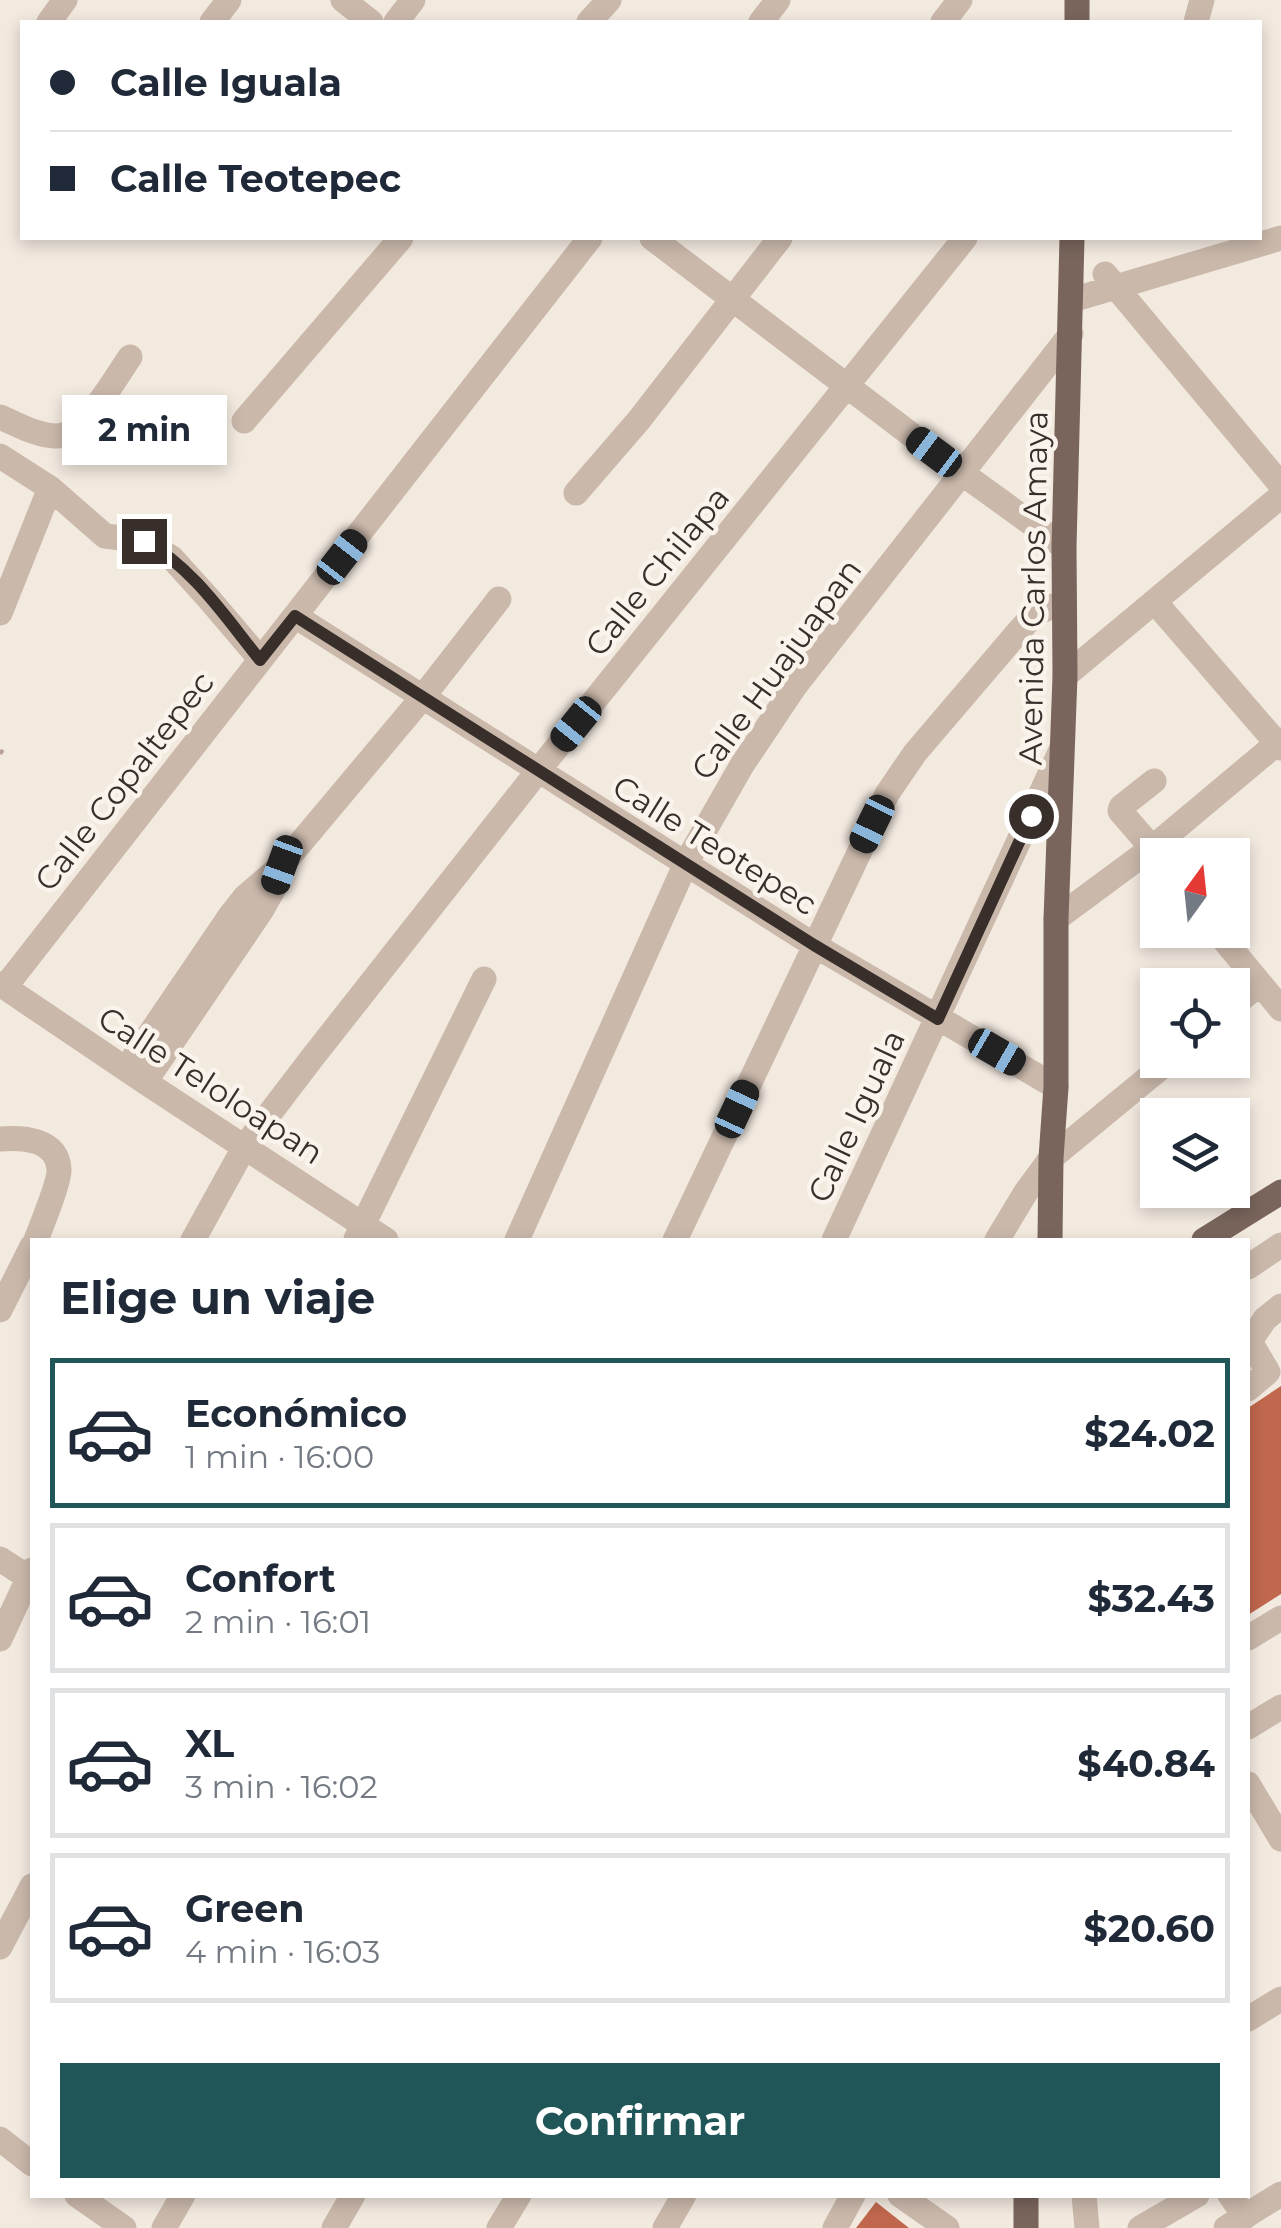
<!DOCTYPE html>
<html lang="es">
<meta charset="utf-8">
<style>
:root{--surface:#fff;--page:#f6f6f7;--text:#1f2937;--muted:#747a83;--line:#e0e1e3;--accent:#215658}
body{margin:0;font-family:Montserrat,sans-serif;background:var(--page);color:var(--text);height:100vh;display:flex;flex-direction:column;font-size:38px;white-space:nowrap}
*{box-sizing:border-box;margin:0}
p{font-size:32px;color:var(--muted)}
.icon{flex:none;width:55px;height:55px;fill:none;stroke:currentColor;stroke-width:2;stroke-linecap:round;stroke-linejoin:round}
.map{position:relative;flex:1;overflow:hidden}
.side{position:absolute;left:30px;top:1238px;width:1220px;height:960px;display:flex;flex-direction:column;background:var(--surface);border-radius:0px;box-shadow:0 5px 15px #0003}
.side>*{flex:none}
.hud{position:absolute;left:20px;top:20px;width:1242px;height:220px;border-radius:0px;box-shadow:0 5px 15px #0003;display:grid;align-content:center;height:220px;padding:0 30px;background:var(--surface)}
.needle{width:65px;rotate:15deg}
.buttons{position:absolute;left:1140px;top:838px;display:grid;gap:20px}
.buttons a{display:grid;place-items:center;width:110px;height:110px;border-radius:0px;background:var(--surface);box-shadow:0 5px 15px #0003;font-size:50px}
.end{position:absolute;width:45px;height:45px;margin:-22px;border:12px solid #382e2a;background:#fff;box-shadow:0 0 0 5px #fff}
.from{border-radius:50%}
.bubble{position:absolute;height:70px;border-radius:0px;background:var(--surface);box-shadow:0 5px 15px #0003;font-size:32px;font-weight:700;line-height:70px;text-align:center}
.car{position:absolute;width:30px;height:60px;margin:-30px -15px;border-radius:12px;box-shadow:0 0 8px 2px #0007;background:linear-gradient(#222 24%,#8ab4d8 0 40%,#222 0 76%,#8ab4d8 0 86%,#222 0)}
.hud b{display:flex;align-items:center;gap:35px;height:95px;font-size:38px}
.hud b+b{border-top:2px solid var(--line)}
.hud i{width:25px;height:25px;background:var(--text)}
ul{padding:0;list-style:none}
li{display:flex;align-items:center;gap:30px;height:150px;margin:0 20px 15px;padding:0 10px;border:5px solid var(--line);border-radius:0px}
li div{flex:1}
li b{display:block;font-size:38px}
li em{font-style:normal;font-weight:700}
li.current{border-color:var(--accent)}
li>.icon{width:90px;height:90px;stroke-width:1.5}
h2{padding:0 30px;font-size:45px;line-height:120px}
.primary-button{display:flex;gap:20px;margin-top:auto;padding:20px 30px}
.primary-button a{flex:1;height:115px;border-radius:0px;background:var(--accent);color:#fff;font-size:40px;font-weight:700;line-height:115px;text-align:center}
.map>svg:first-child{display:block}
</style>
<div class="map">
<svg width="1281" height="2228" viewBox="0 0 1281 2228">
<rect width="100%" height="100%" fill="#f2e9df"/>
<path fill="#c1674e" d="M1281,1386V1594L1248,1615V1408Z
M876,2202L909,2228H856Z"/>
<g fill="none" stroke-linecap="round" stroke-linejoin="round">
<path stroke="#b6a295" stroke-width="4" stroke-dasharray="5 5" stroke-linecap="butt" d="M0,754L4,748"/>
<path stroke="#cab8ab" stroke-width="25" d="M343,0L371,22
M49,22L65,0
M212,22L229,0
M396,22L413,0
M589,22L609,0
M761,22L778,0
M943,22L960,0
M1196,22L1202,0
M652,238L963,474L1064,547
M1105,274L1281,485
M1072,300L1281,238
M0,417C16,424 36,435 54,436C82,439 115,378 130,357
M244,421L401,238
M0,456L50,488L105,536L145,541L172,558L209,599L260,659
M576,493L639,420L780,238
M1155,602L1281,748
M0,613L50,488
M295,616L814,945L1056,1087
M1065,676L1281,496
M1154,781L1121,807L1120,811L1158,855
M1056,919L1152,848L1281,740
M1216,930L1281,1009
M0,984L145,1082L386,1240
M5,987L590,238
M1232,1007L1259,984
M126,1069L230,916L245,897L282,865L422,698L499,599
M145,1082L261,911L273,890L280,869
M0,1139C23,1137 57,1139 59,1169C60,1181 41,1227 36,1240
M356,1239L484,979
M193,1240L245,1146L312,1058L538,771L965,238
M517,1240L686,863L742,765L795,686L1071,334
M675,1240L887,794L915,753L1019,631L1036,613L1064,602
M834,1240L1061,750
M997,1240L1026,1192L1051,1158L1170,1060
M1248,1267L1281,1245
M0,1310L32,1246
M1248,1338L1268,1372L1248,1389
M1248,1344L1265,1319L1281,1306
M0,1559L32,1580
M1248,1638L1281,1618
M0,1639L32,1570
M1248,1727L1281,1707
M1248,1784L1281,1839
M0,1947L32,1886
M1248,2019L1281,1999
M0,2139L32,2164
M77,2195L124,2228
M900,2195L947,2228
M1084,2195L1087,2228
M1230,2195L1245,2217
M164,2228L183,2195
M334,2228L353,2195
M499,2228L519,2195
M665,2228L684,2195
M835,2228L853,2195
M1140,2228L1197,2195
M1226,2228L1281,2194"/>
<path stroke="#79655c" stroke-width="25" d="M1077,22V0
M1050,1240L1051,1158L1056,1087V919L1065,676L1064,547L1072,238
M1204,1240L1281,1192
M1026,2228V2195"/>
</g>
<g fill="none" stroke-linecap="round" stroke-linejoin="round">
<path stroke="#382e2a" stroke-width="12" d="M144,541C192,566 226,618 260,660L295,616L814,945L938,1019L1031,816"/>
</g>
<g text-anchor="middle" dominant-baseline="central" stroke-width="9" stroke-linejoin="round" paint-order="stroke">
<g font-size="32" fill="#382e2a" stroke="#f9f3eb">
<text transform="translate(657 571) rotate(-51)">Calle Chilapa</text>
<text transform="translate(1033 588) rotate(-89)">Avenida Carlos Amaya</text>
<text transform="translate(776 669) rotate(-54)">Calle Huajuapan</text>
<text transform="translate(124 781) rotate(-52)">Calle Copaltepec</text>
<text transform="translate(715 845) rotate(32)">Calle Teotepec</text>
<text transform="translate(211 1085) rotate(33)">Calle Teloloapan</text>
<text transform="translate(856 1116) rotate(-65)">Calle Iguala</text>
</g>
</g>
</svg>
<div class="buttons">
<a><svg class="needle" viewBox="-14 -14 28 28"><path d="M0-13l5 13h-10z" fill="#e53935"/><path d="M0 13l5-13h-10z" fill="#747a83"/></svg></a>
<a><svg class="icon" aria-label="locate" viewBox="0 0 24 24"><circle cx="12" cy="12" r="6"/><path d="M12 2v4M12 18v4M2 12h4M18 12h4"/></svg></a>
<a><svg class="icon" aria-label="layers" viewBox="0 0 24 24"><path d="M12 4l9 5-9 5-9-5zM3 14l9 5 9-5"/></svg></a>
</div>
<i class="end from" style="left:1031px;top:816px"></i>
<i class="end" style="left:144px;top:541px"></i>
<div class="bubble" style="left:62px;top:395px;width:165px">2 min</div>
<i class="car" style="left:934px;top:452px;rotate:307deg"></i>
<i class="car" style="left:342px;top:557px;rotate:38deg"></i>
<i class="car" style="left:576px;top:724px;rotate:219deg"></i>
<i class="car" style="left:872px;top:824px;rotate:206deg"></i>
<i class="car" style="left:282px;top:865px;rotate:200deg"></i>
<i class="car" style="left:997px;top:1052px;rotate:120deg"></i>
<i class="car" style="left:737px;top:1109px;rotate:25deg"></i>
<div class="hud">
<b><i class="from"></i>Calle Iguala</b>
<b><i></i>Calle Teotepec</b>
</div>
<section class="side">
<h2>Elige un viaje</h2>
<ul>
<li class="current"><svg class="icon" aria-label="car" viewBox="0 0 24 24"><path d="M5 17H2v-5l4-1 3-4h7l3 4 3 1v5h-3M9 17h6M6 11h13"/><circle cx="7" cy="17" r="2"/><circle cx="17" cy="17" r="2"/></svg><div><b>Económico</b><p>1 min · 16:00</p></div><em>$24.02</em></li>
<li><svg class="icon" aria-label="car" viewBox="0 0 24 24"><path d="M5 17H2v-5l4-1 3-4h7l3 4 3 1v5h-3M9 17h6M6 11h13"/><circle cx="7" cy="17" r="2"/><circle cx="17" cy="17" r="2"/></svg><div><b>Confort</b><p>2 min · 16:01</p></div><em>$32.43</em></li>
<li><svg class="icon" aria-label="car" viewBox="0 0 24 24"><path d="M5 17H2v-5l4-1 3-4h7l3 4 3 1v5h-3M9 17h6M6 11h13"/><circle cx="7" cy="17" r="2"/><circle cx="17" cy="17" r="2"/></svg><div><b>XL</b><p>3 min · 16:02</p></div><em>$40.84</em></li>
<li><svg class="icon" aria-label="car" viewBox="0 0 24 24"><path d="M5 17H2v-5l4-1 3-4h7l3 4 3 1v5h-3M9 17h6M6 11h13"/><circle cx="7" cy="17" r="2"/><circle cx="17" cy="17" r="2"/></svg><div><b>Green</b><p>4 min · 16:03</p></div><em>$20.60</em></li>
</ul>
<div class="primary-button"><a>Confirmar</a></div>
</section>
</div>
